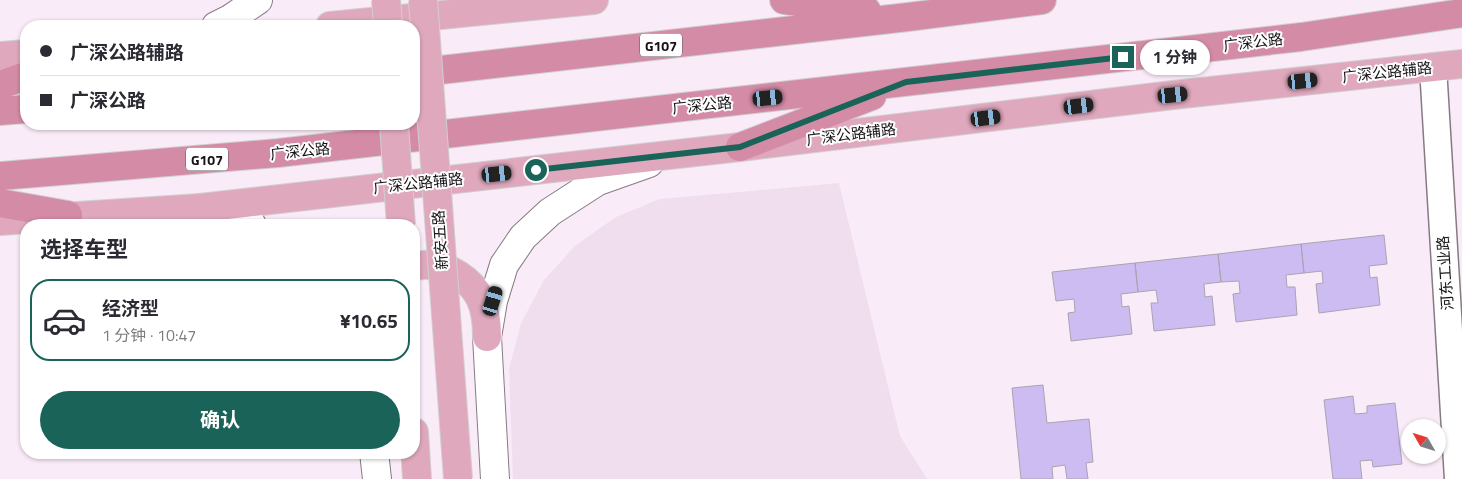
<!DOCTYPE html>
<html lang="zh">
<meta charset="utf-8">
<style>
:root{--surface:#fff;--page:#f7f7f7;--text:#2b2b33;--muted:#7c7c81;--line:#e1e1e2;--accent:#1a6358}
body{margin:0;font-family:"Titillium Web","Noto Sans SC",sans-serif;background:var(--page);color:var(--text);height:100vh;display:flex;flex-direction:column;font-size:19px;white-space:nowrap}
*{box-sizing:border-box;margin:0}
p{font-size:16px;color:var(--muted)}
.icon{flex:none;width:28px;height:28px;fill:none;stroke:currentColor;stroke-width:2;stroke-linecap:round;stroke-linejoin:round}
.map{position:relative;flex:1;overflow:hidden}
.drawer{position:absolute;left:20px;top:219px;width:400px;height:240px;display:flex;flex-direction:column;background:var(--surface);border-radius:20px;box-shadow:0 1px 4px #0004}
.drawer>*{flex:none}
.guide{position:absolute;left:20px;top:20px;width:400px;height:110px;border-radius:20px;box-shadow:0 1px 4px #0004;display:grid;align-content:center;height:110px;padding:0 20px;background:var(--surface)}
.needle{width:32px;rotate:309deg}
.controls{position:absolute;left:1401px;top:419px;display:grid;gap:10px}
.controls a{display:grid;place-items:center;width:45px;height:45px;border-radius:50%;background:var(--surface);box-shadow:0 1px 4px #0004;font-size:25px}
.end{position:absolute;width:22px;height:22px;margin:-11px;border:6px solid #1a6358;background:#fff;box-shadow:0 0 0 2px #fff}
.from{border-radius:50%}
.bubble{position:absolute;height:35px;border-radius:18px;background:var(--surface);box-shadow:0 1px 4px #0004;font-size:16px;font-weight:700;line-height:35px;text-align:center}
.car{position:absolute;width:15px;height:30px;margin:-15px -8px;border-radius:6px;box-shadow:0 0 4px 1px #0007;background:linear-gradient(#222 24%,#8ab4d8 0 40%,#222 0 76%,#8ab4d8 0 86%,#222 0)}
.guide b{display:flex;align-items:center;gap:18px;height:48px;font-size:19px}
.guide b+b{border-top:1px solid var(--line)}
.guide i{width:12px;height:12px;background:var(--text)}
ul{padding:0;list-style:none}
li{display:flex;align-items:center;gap:15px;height:82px;margin:0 10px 8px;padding:0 10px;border:2px solid transparent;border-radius:20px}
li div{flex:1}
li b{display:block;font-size:19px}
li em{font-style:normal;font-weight:700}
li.active{border-color:var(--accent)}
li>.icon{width:45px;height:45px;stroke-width:1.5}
h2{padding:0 20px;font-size:22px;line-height:60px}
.action{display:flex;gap:10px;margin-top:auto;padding:10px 20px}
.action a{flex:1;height:58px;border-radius:30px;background:var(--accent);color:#fff;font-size:20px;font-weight:700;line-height:58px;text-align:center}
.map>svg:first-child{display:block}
</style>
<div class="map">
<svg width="1462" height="479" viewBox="0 0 1462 479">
<rect width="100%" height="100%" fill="#f9ecf8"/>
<path fill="#f0deef" d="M839,183L900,436L927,479H513L509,369L521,323L544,280L576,245L616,217L660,199Z"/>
<path fill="#cdbcf2" stroke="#a8a4b2" d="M1384,235L1387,264L1369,266L1370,278L1377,277L1380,305L1319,313L1316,284L1323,283L1322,271L1304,273L1301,244Z
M1301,244L1304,273L1286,275L1287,287H1295L1297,315L1236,322L1233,294L1240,293L1239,281L1221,282L1218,254Z
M1218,254L1221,282L1204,284L1205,297L1212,296L1215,325L1154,331L1151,303H1158L1156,290L1138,292L1135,263Z
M1135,263L1138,292L1121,294L1122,307L1129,306L1132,334L1071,341L1068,313L1075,312L1074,299L1056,301L1052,272Z
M1043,385L1047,423L1089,419L1093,462L1086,463L1088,479H1067L1065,465L1052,467L1053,479H1021L1012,388Z
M1353,396L1355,414L1367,413V406L1395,403L1402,464L1373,467L1372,460L1360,461L1362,479H1333L1324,400Z"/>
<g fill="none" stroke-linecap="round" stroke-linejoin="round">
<g stroke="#867b85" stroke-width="29">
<path id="tertiary" d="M1433,67L1458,479"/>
</g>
<g stroke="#867b85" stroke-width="30">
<path id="secondary" d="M216,26L230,19L258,0
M200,208L252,225
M374,452L377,479
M495,479L487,337L493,301L504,265L523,237L550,212L598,181L649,163"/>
</g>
<g stroke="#d0d0d0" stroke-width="30">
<path id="primary" d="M330,26L594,0
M0,56L26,54
M0,221L200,208L740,147L1173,95L1462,64
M414,266C419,266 424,264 429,265C449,266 471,280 480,298C486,310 487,324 487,337
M414,432L417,479"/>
</g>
<g stroke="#d0d0d0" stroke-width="30">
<path id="trunk" d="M784,0L867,11
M414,73L908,17L1042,0
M0,85L26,76
M0,111L26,109
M740,147L872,96
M0,176L278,153L1301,37L1462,13
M0,203L68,215"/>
</g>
<use href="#tertiary" stroke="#fff" stroke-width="26"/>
<use href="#secondary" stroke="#fff" stroke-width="28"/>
<use href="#primary" stroke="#dfa8bc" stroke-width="28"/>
<use href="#trunk" stroke="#d48ba6" stroke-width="28"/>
<g stroke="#d0d0d0" stroke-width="30" stroke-linecap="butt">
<path id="primary-bridge" d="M386,0L388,26
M423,0L458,479
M394,124L401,225"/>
</g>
<use href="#primary-bridge" stroke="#dfa8bc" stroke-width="28"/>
</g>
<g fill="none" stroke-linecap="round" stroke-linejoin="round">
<path stroke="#1a6358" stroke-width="6" d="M536,170L740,147L906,82L1123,57"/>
</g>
<g text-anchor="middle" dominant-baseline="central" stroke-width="4" stroke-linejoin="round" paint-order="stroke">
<g fill="#fefefe" stroke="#5c595c" stroke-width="1">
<rect x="640" y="33.5" width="42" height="23" rx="4"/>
<rect x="186" y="147.5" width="42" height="23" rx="4"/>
</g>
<g font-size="14" font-weight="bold" fill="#161216">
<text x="661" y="45">G107</text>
<text x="207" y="159">G107</text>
</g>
<g font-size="15" fill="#161216" stroke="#fefefe">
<text transform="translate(1253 42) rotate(-7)">广深公路</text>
<text transform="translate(1387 72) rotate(-6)">广深公路辅路</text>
<text transform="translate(702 105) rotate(-6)">广深公路</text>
<text transform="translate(851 134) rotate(-7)">广深公路辅路</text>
<text transform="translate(300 151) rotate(-6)">广深公路</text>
<text transform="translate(418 183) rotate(-6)">广深公路辅路</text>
<text transform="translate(440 240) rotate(-94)">新安五路</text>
<text transform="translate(1445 273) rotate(-94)">河东工业路</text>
</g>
</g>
</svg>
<div class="controls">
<a><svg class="needle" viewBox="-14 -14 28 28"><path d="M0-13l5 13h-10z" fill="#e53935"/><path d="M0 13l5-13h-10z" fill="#7c7c81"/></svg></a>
</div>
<i class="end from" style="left:536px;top:170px"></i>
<i class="end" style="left:1123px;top:57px"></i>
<div class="bubble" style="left:1140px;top:40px;width:70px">1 分钟</div>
<i class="car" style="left:1303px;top:81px;rotate:84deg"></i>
<i class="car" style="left:1173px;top:95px;rotate:84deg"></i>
<i class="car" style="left:768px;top:98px;rotate:84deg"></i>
<i class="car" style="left:1079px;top:106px;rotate:83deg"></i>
<i class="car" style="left:986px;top:118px;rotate:83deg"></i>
<i class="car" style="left:497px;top:174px;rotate:84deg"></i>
<i class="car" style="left:493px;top:301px;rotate:17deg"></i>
<div class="guide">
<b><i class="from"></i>广深公路辅路</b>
<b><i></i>广深公路</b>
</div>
<section class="drawer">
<h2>选择车型</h2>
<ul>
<li class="active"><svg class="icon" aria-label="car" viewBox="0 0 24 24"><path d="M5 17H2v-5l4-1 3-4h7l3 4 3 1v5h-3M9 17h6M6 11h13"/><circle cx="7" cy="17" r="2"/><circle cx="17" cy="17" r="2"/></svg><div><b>经济型</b><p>1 分钟 · 10:47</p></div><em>¥10.65</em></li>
</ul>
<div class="action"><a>确认</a></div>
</section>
</div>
